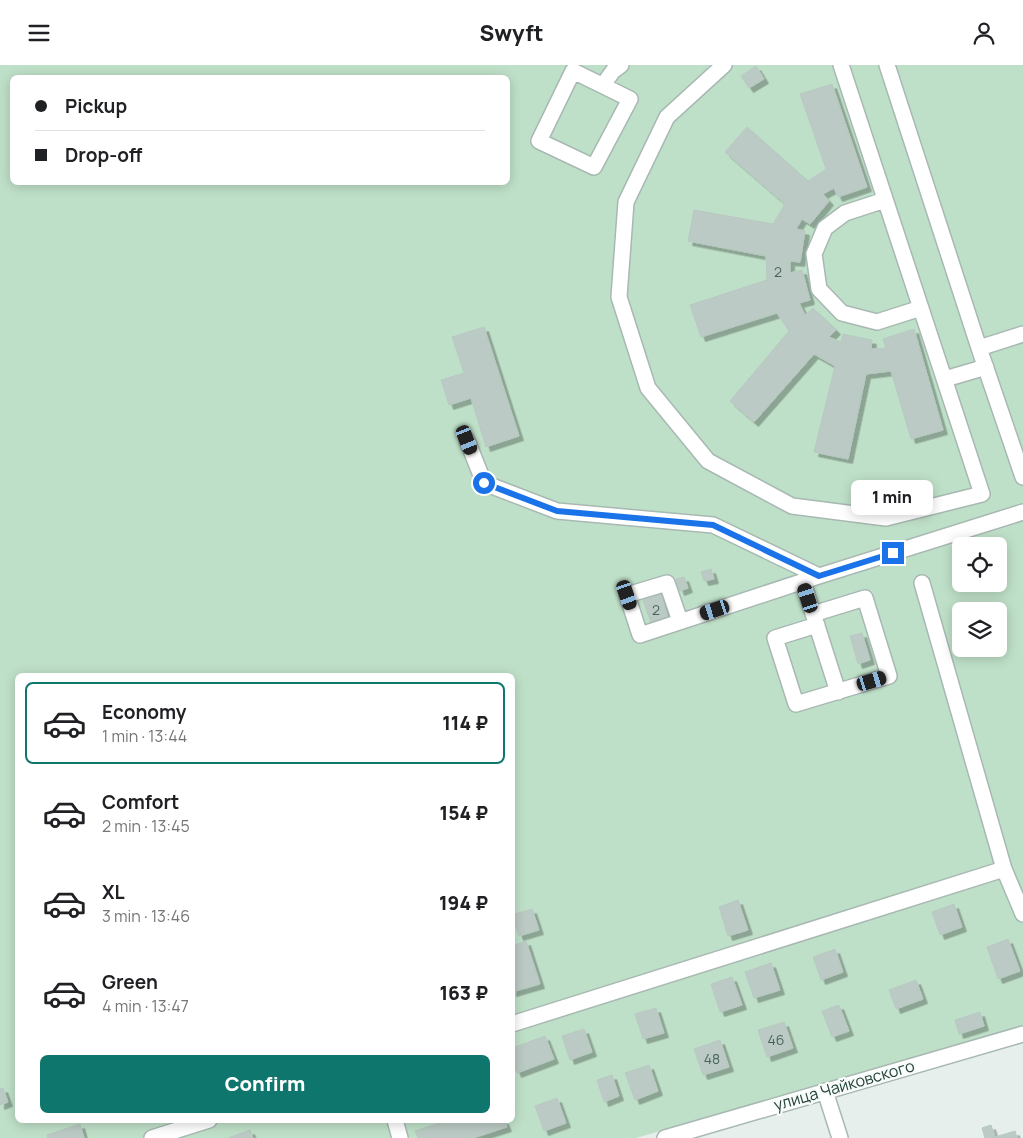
<!DOCTYPE html>
<meta charset="utf-8">
<style>
:root{--surface:#fff;--page:#f6f6f6;--text:#202124;--muted:#757577;--line:#e0e0e0;--accent:#0f766e}
body{margin:0;font-family:Manrope,sans-serif;background:var(--page);color:var(--text);height:100vh;display:flex;flex-direction:column;font-size:19px;white-space:nowrap}
*{box-sizing:border-box;margin:0}
p{font-size:16px;color:var(--muted)}
.icon{flex:none;width:28px;height:28px;fill:none;stroke:currentColor;stroke-width:2;stroke-linecap:round;stroke-linejoin:round}
.map{position:relative;flex:1;overflow:hidden}
.panel{position:absolute;left:15px;top:608px;width:500px;height:450px;display:flex;flex-direction:column;background:var(--surface);border-radius:8px;box-shadow:0 2px 12px #0003}
.panel>*{flex:none}
.banner{position:absolute;left:10px;top:10px;width:500px;height:110px;border-radius:8px;box-shadow:0 2px 12px #0003;display:grid;align-content:center;height:110px;padding:0 25px;background:var(--surface)}
.buttons{position:absolute;left:952px;top:472px;display:grid;gap:10px}
.buttons a{display:grid;place-items:center;width:55px;height:55px;border-radius:8px;background:var(--surface);box-shadow:0 2px 12px #0003;font-size:25px}
.end{position:absolute;width:22px;height:22px;margin:-11px;border:6px solid #1a73e8;background:#fff;box-shadow:0 0 0 2px #fff}
.from{border-radius:50%}
.bubble{position:absolute;height:35px;border-radius:8px;background:var(--surface);box-shadow:0 2px 12px #0003;font-size:16px;font-weight:800;line-height:35px;text-align:center}
.car{position:absolute;width:15px;height:30px;margin:-15px -8px;border-radius:6px;box-shadow:0 0 4px 1px #0007;background:linear-gradient(#222 24%,#8ab4d8 0 40%,#222 0 76%,#8ab4d8 0 86%,#222 0)}
.banner b{display:flex;align-items:center;gap:18px;height:48px;font-size:19px}
.banner b+b{border-top:1px solid var(--line)}
.banner i{width:12px;height:12px;background:var(--text)}
ul{padding:9px 0 0;list-style:none}
li{display:flex;align-items:center;gap:15px;height:82px;margin:0 10px 8px;padding:0 15px;border:2px solid transparent;border-radius:8px}
li div{flex:1}
li b{display:block;font-size:19px}
li em{font-style:normal;font-weight:800}
li.selected{border-color:var(--accent)}
li>.icon{width:45px;height:45px;stroke-width:1.5}
.primary-button{display:flex;gap:10px;margin-top:auto;padding:10px 25px}
.primary-button a{flex:1;height:58px;border-radius:8px;background:var(--accent);color:#fff;font-size:20px;font-weight:800;line-height:58px;text-align:center}
header{display:flex;justify-content:space-between;align-items:center;height:65px;padding:0 25px;background:var(--surface);font-size:22px;font-weight:800}
.map>svg:first-child{display:block}
</style>
<header><svg class="icon" aria-label="menu" viewBox="0 0 24 24"><path d="M4 6h16M4 12h16M4 18h16"/></svg>Swyft<svg class="icon" aria-label="person" viewBox="0 0 24 24"><circle cx="12" cy="8" r="4"/><path d="M4 21q1-7 8-7t8 7"/></svg></header>
<div class="map">
<svg width="1023" height="1073" viewBox="0 0 1023 1073">
<defs>
<filter id="shadow"><feDropShadow dx="4.5" dy="4.5" stdDeviation="0" flood-color="#0004"/></filter>
</defs>
<rect width="100%" height="100%" fill="#e6efeb"/>
<path fill="#bfe0c8" fill-rule="evenodd" d="M0,0H1023V961L636,1073H0ZM12,12H508V118H12ZM961,481H999V519H961ZM961,546H999V584H961ZM18,610H512V1055H18Z"/>
<path fill="#bbcac4" stroke="#b8c9c2" filter="url(#shadow)" d="M756,1L764,14L749,23L741,11Z
M832,19L867,122L838,132L834,123L823,129L829,136L810,159L802,154L796,164L805,166L800,197L790,196V208L802,205L810,235L799,238L805,250L813,243L836,265L829,272L841,277L843,269L872,275L871,284L886,283L883,274L914,264L943,365L911,374L891,306L866,309L848,394L814,387L835,301L814,289L754,357L730,336L789,266L777,248L701,272L690,240L767,215L766,191L688,176L694,145L773,159L785,139L725,87L747,62L808,116L826,104L800,29Z
M484,262L519,371L486,382L471,333L449,340L441,315L464,308L452,272Z
M711,504L714,514L704,516L701,507Z
M684,512L688,523L680,526L676,514Z
M661,529L668,553L651,558L643,535Z
M862,568L870,595L858,599L850,571Z
M738,835L748,865L728,871L719,842Z
M954,839L962,862L940,870L932,847Z
M532,844L539,865L519,871L512,850Z
M1008,874L1020,906L998,914L987,882Z
M526,876L540,919L512,927V881Z
M835,884L843,907L821,915L813,892Z
M771,898L780,925L754,933L745,907Z
M732,912L742,940L720,947L711,919Z
M916,915L923,934L896,944L889,925Z
M839,940L849,966L832,972L822,946Z
M656,943L664,968L643,974L635,949Z
M980,947L984,961L959,969L955,955Z
M784,957L793,983L767,992L758,965Z
M584,964L592,987L570,995L562,971Z
M545,971L554,994L517,1008L512,995V983Z
M720,975L729,1002L703,1010L694,984Z
M649,1000L658,1026L635,1035L625,1008Z
M612,1010L619,1031L604,1037L597,1015Z
M3,1023L8,1037L0,1040V1024Z
M557,1033L566,1058L544,1066L535,1041Z
M448,1055H504L507,1062L473,1073H418L415,1066Z
M80,1059L84,1073H48L47,1070Z
M991,1060L995,1072L1015,1066L1017,1073H985L982,1063Z
M250,1065L253,1073H228Z"/>
<g fill="none" stroke-linecap="round" stroke-linejoin="round">
<g stroke="#a8b8b2" stroke-width="18">
<path id="minor" d="M724,0L667,52L626,137L619,232L648,323L708,396L792,441L886,453L982,429L841,0
M887,0L979,283
M573,6L630,34L594,102L539,76Z
M603,20L613,6L621,0
M885,135L845,148L825,163L814,189L819,224L842,248L877,257L921,243
M1023,269L979,283L1023,412
M945,314L986,302
M467,375L484,418L557,446L713,460L819,511
M803,517L838,627
M922,518L1004,804L1023,849
M813,549L865,533L889,611L796,639L775,573L817,560
M680,556L667,518L627,530L640,570L819,511L1023,447
M512,959L1004,804
M825,1026L840,1073
M395,1055L400,1073
M152,1073L209,1055
M665,1073L1023,969"/>
</g>
<use href="#minor" stroke="#fff" stroke-width="15"/>
</g>
<g fill="none" stroke-linecap="round" stroke-linejoin="round">
<path stroke="#1a73e8" stroke-width="6" d="M484,418L557,446L713,460L819,511L893,488"/>
</g>
<g text-anchor="middle" dominant-baseline="central" stroke-width="4.5" stroke-linejoin="round" paint-order="stroke">
<g font-size="14" fill="#4a645c">
<text x="778" y="206">2</text>
<text x="656" y="544">2</text>
<text x="776" y="974">46</text>
<text x="712" y="993">48</text>
</g>
<g font-size="16" fill="#24423a" stroke="#f7fbf9">
<text transform="translate(844 1020) rotate(-16)">улица Чайковского</text>
</g>
</g>
</svg>
<div class="buttons">
<a><svg class="icon" aria-label="locate" viewBox="0 0 24 24"><circle cx="12" cy="12" r="6"/><path d="M12 2v4M12 18v4M2 12h4M18 12h4"/></svg></a>
<a><svg class="icon" aria-label="layers" viewBox="0 0 24 24"><path d="M12 4l9 5-9 5-9-5zM3 14l9 5 9-5"/></svg></a>
</div>
<i class="end from" style="left:484px;top:418px"></i>
<i class="end" style="left:893px;top:488px"></i>
<div class="bubble" style="left:851px;top:415px;width:82px">1 min</div>
<i class="car" style="left:467px;top:375px;rotate:158deg"></i>
<i class="car" style="left:627px;top:530px;rotate:161deg"></i>
<i class="car" style="left:808px;top:533px;rotate:342deg"></i>
<i class="car" style="left:715px;top:545px;rotate:252deg"></i>
<i class="car" style="left:872px;top:616px;rotate:73deg"></i>
<div class="banner">
<b><i class="from"></i>Pickup</b>
<b><i></i>Drop-off</b>
</div>
<section class="panel">
<ul>
<li class="selected"><svg class="icon" aria-label="car" viewBox="0 0 24 24"><path d="M5 17H2v-5l4-1 3-4h7l3 4 3 1v5h-3M9 17h6M6 11h13"/><circle cx="7" cy="17" r="2"/><circle cx="17" cy="17" r="2"/></svg><div><b>Economy</b><p>1 min · 13:44</p></div><em>114 ₽</em></li>
<li><svg class="icon" aria-label="car" viewBox="0 0 24 24"><path d="M5 17H2v-5l4-1 3-4h7l3 4 3 1v5h-3M9 17h6M6 11h13"/><circle cx="7" cy="17" r="2"/><circle cx="17" cy="17" r="2"/></svg><div><b>Comfort</b><p>2 min · 13:45</p></div><em>154 ₽</em></li>
<li><svg class="icon" aria-label="car" viewBox="0 0 24 24"><path d="M5 17H2v-5l4-1 3-4h7l3 4 3 1v5h-3M9 17h6M6 11h13"/><circle cx="7" cy="17" r="2"/><circle cx="17" cy="17" r="2"/></svg><div><b>XL</b><p>3 min · 13:46</p></div><em>194 ₽</em></li>
<li><svg class="icon" aria-label="car" viewBox="0 0 24 24"><path d="M5 17H2v-5l4-1 3-4h7l3 4 3 1v5h-3M9 17h6M6 11h13"/><circle cx="7" cy="17" r="2"/><circle cx="17" cy="17" r="2"/></svg><div><b>Green</b><p>4 min · 13:47</p></div><em>163 ₽</em></li>
</ul>
<div class="primary-button"><a>Confirm</a></div>
</section>
</div>
